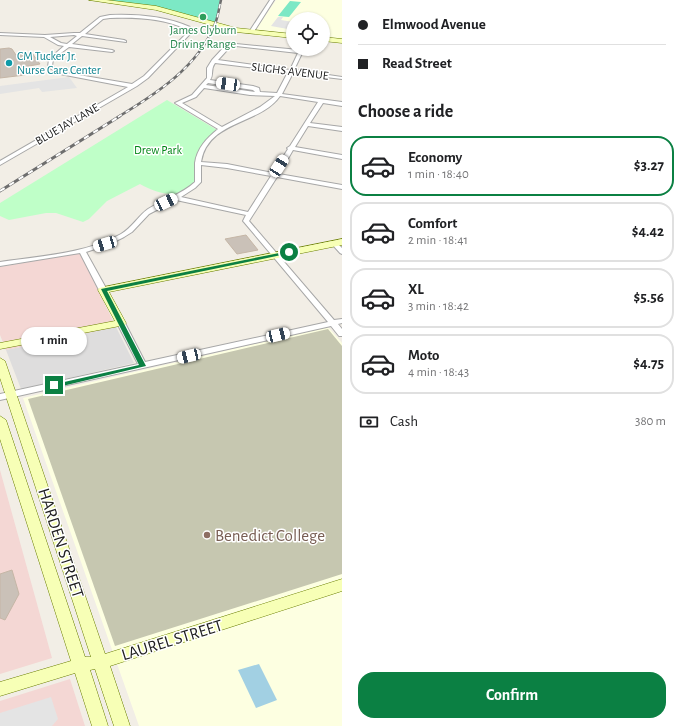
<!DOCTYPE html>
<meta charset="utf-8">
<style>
:root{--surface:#fff;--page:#f6f6f6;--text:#202124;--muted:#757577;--line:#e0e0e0;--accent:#0b8043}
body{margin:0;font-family:"Alegreya Sans",sans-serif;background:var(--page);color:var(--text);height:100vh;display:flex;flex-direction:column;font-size:15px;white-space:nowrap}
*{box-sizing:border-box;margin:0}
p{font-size:13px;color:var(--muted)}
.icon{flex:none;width:22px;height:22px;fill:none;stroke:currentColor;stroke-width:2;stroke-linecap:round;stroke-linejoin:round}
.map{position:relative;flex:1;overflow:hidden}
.details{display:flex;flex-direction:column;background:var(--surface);width:340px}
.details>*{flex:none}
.top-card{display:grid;align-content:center;height:88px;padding:0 16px;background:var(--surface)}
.buttons{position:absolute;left:286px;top:12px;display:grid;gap:8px}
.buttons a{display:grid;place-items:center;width:44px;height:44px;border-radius:50%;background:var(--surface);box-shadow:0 1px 3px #0004;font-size:20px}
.end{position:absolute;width:18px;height:18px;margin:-9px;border:5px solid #0b8043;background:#fff;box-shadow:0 0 0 2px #fff}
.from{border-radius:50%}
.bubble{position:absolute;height:28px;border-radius:14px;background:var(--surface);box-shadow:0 1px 3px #0004;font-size:13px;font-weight:700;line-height:28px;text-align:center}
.car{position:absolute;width:12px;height:24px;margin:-12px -6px;border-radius:5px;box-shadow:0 0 3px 1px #0007;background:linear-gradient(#fff 24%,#345 0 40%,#fff 0 76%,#345 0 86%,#fff 0)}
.top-card b{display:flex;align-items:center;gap:14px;height:38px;font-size:15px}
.top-card b+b{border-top:1px solid var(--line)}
.top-card i{width:10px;height:10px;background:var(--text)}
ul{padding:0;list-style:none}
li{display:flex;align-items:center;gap:12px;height:60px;margin:0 8px 6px;padding:0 8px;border:2px solid var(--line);border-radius:16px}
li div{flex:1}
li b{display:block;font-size:15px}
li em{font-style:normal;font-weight:700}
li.selected{border-color:var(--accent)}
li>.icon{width:36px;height:36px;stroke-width:1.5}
h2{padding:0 16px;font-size:18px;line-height:48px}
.pay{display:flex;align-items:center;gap:10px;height:44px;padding:0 16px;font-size:15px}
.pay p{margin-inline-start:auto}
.action{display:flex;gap:8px;margin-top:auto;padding:8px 16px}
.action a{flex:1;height:46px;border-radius:16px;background:var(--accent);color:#fff;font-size:16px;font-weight:700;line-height:46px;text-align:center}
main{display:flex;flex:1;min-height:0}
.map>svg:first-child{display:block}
</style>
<main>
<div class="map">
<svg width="342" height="726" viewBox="0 0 342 726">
<rect width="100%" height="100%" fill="#f2eee6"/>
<path fill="#dedddd" d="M116,327L134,363L21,389L6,350Z"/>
<path fill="#f4d7d4" d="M80,253L116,327L6,350L0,335V267Z
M0,470L52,658L0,674Z
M70,679L85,726H0V701Z"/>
<path fill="#fdffe1" d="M276,0H342V40L323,38V19H293V35L255,31Z
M328,327L342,343V726H139L23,398Z"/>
<path fill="#c6c7b0" d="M328,329L342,346V574L115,646L28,399Z"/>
<path fill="#bfffc8" d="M167,100L217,130C206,139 196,150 195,165C194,171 197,178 193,184C181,201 156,193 140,184L107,201L89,219L83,222L56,213H46L9,220L0,216V203Z"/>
<path fill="#7ce8c5" d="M112,0H220L216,25L171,12L110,2Z
M290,1L301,2L289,17L278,16Z"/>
<path fill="#e4e4e4" d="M278,17H283L281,20L293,22V30L271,26Z
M69,77L77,88L42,92L39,88L0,94V86Z
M51,697L58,719L52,726H0V713Z"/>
<path fill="#a2d0e3" d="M259,664L277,700L256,708L238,670Z"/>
<path fill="#cac1b8" stroke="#c5b6a6" d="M9,48L12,49L16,55L32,53L40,64L24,67L27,73H24L25,75L0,78V49Z
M246,235L258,250L237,254L225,239Z
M12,570L19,594L5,620L0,618V574Z"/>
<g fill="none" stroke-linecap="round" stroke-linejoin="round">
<g stroke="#a7a7a7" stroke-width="2">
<path id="street" d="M270,0H274L253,33H249V32Z
M110,15C136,14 165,16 190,27V34L148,78L137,86L0,165V161L128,87L60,74L48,67L49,59L64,46L58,45L44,37L0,35V33L45,35L74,33H80L100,17ZM110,18C135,17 163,18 186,29V34L144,76L132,84L61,72L52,66L53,59L69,47L112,52L114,51L112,50L72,44L82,36L126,42V41L124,40L85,34L103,19ZM74,35L77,36L67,44L61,43L50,37Z
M236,44L299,50L300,49H304L294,70L342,77V79L293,73L282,94L342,102V106L323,103L310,123L342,127V131L308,126L295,147L342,155V159L293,150L279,174L342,185V189L277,177L249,221L334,320L342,319V323L338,324L342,329V336H339L331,326L0,400V394L138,364L117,323L121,321L125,323L145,362L328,322L244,222L243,221L246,215L176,200L149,214L132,232L124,237L110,244L86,252L107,290L106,292H100L99,290L80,253L0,266V262C40,256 85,254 121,234C132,228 138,216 148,209C164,199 181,195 195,182C195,175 195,169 195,163C197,148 207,138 218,129L175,103L192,95L207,78V68L212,60L225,46ZM236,46L298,53L290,70L218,60L229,48ZM215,63L288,72L277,93L260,92L259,88L253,86L210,80C214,75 210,70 215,63ZM208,83L253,90L255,92L206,85ZM204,88L250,95L275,96L260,107L222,127L182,103L196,97ZM280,96L318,102L290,146L287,148L288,149L273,173L227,164L201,162C208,120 260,125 280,96ZM201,165L227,168L271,176L248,212L181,197L195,188L201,182Z
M334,241L336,242L342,248V254L340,253L331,243Z"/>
</g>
<g stroke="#697e00" stroke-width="1">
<path id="secondary" d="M89,0H106L156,6L236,28L293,34V38L236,32L156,10Z
M323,37L342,39V43L323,41Z
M342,239V245L109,292L126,323L125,325L0,349V343L115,321L98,290L99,288Z
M0,358L5,361L105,654L342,579V591L110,666L130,726H114L95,669L90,670L108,726H92L75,673L0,696V682L71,661L0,439V416L6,420L85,657H91L0,378Z"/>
</g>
<use href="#street" fill="#fff" fill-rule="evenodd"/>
<use href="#secondary" fill="#f7ffb6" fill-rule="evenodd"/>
<g stroke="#6e6e6e" stroke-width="2.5">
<path id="rail-far1" d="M118,117C156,94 198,67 215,24C218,17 219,8 221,0"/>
</g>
<g stroke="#6e6e6e" stroke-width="3">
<path id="rail" d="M0,191L120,116"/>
</g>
<use href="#rail-far1" stroke="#fff" stroke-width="1.5" stroke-dasharray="4.5" stroke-linecap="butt"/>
<use href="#rail" stroke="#fff" stroke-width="2" stroke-dasharray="5.5" stroke-linecap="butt"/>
</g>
<path fill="#0b8043" d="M289,251L291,253L107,291L146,366L54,388L51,385L139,365L101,289Z"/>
<circle fill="#2e9e5b" stroke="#fff" stroke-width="1.5" cx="203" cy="17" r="4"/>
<circle fill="#0f9aa8" stroke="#fff" stroke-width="1.5" cx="9" cy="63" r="4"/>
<circle fill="#8d6e63" stroke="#fff" stroke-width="1.5" cx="207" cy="535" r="4"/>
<g text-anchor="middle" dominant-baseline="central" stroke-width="3" stroke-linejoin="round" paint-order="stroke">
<g font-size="12" fill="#27864d" stroke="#fff">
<text x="203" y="30">James Clyburn<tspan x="203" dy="14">Driving Range</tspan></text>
</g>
<g font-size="12" fill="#0d838f" stroke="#fff" text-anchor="start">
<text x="17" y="56">CM Tucker Jr.<tspan x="17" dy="14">Nurse Care Center</tspan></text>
</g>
<g font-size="12" fill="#202020" stroke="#fff">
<text transform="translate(290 71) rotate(7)">SLIGHS AVENUE</text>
<text transform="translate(67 124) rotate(-30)">BLUE JAY LANE</text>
</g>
<g font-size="12" fill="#018615" stroke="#fff">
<text x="158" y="150">Drew Park</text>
</g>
<g font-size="17" fill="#785e54" stroke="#fff" text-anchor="start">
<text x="215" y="535">Benedict College</text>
</g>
<g font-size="17" fill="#202020" stroke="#fff">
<text transform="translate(61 543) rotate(72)">HARDEN STREET</text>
<text transform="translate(172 640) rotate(-17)">LAUREL STREET</text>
</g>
</g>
</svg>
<div class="buttons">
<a><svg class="icon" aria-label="locate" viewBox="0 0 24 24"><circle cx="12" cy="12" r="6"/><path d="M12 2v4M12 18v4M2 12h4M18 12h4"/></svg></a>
</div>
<i class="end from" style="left:289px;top:252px"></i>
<i class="end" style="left:54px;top:385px"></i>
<div class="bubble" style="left:21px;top:327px;width:66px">1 min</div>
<i class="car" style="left:228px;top:84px;rotate:278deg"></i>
<i class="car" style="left:279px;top:166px;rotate:33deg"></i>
<i class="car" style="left:166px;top:202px;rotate:65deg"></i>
<i class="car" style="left:105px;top:244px;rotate:254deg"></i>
<i class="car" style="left:278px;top:335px;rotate:77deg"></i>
<i class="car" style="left:189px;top:356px;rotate:257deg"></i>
</div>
<section class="details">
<div class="top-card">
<b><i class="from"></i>Elmwood Avenue</b>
<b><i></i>Read Street</b>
</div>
<h2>Choose a ride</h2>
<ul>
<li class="selected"><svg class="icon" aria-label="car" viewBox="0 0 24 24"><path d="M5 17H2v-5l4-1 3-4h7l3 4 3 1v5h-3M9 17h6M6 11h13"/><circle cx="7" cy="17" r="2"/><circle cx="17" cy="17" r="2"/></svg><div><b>Economy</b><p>1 min · 18:40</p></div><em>$3.27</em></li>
<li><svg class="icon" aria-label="car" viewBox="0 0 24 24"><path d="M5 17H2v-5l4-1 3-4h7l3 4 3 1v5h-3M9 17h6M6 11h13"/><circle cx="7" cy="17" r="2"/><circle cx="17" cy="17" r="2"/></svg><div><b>Comfort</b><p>2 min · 18:41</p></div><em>$4.42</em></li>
<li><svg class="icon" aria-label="car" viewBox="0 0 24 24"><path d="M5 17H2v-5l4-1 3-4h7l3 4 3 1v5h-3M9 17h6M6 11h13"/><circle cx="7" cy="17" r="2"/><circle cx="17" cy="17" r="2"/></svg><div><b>XL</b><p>3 min · 18:42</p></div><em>$5.56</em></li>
<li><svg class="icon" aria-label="car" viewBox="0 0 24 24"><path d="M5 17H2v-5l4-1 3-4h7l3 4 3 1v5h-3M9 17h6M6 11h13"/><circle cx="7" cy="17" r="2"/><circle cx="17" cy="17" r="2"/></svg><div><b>Moto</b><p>4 min · 18:43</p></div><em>$4.75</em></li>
</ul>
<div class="pay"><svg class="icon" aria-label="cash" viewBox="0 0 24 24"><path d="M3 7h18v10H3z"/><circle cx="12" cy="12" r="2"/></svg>Cash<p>380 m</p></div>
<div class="action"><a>Confirm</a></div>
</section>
</main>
